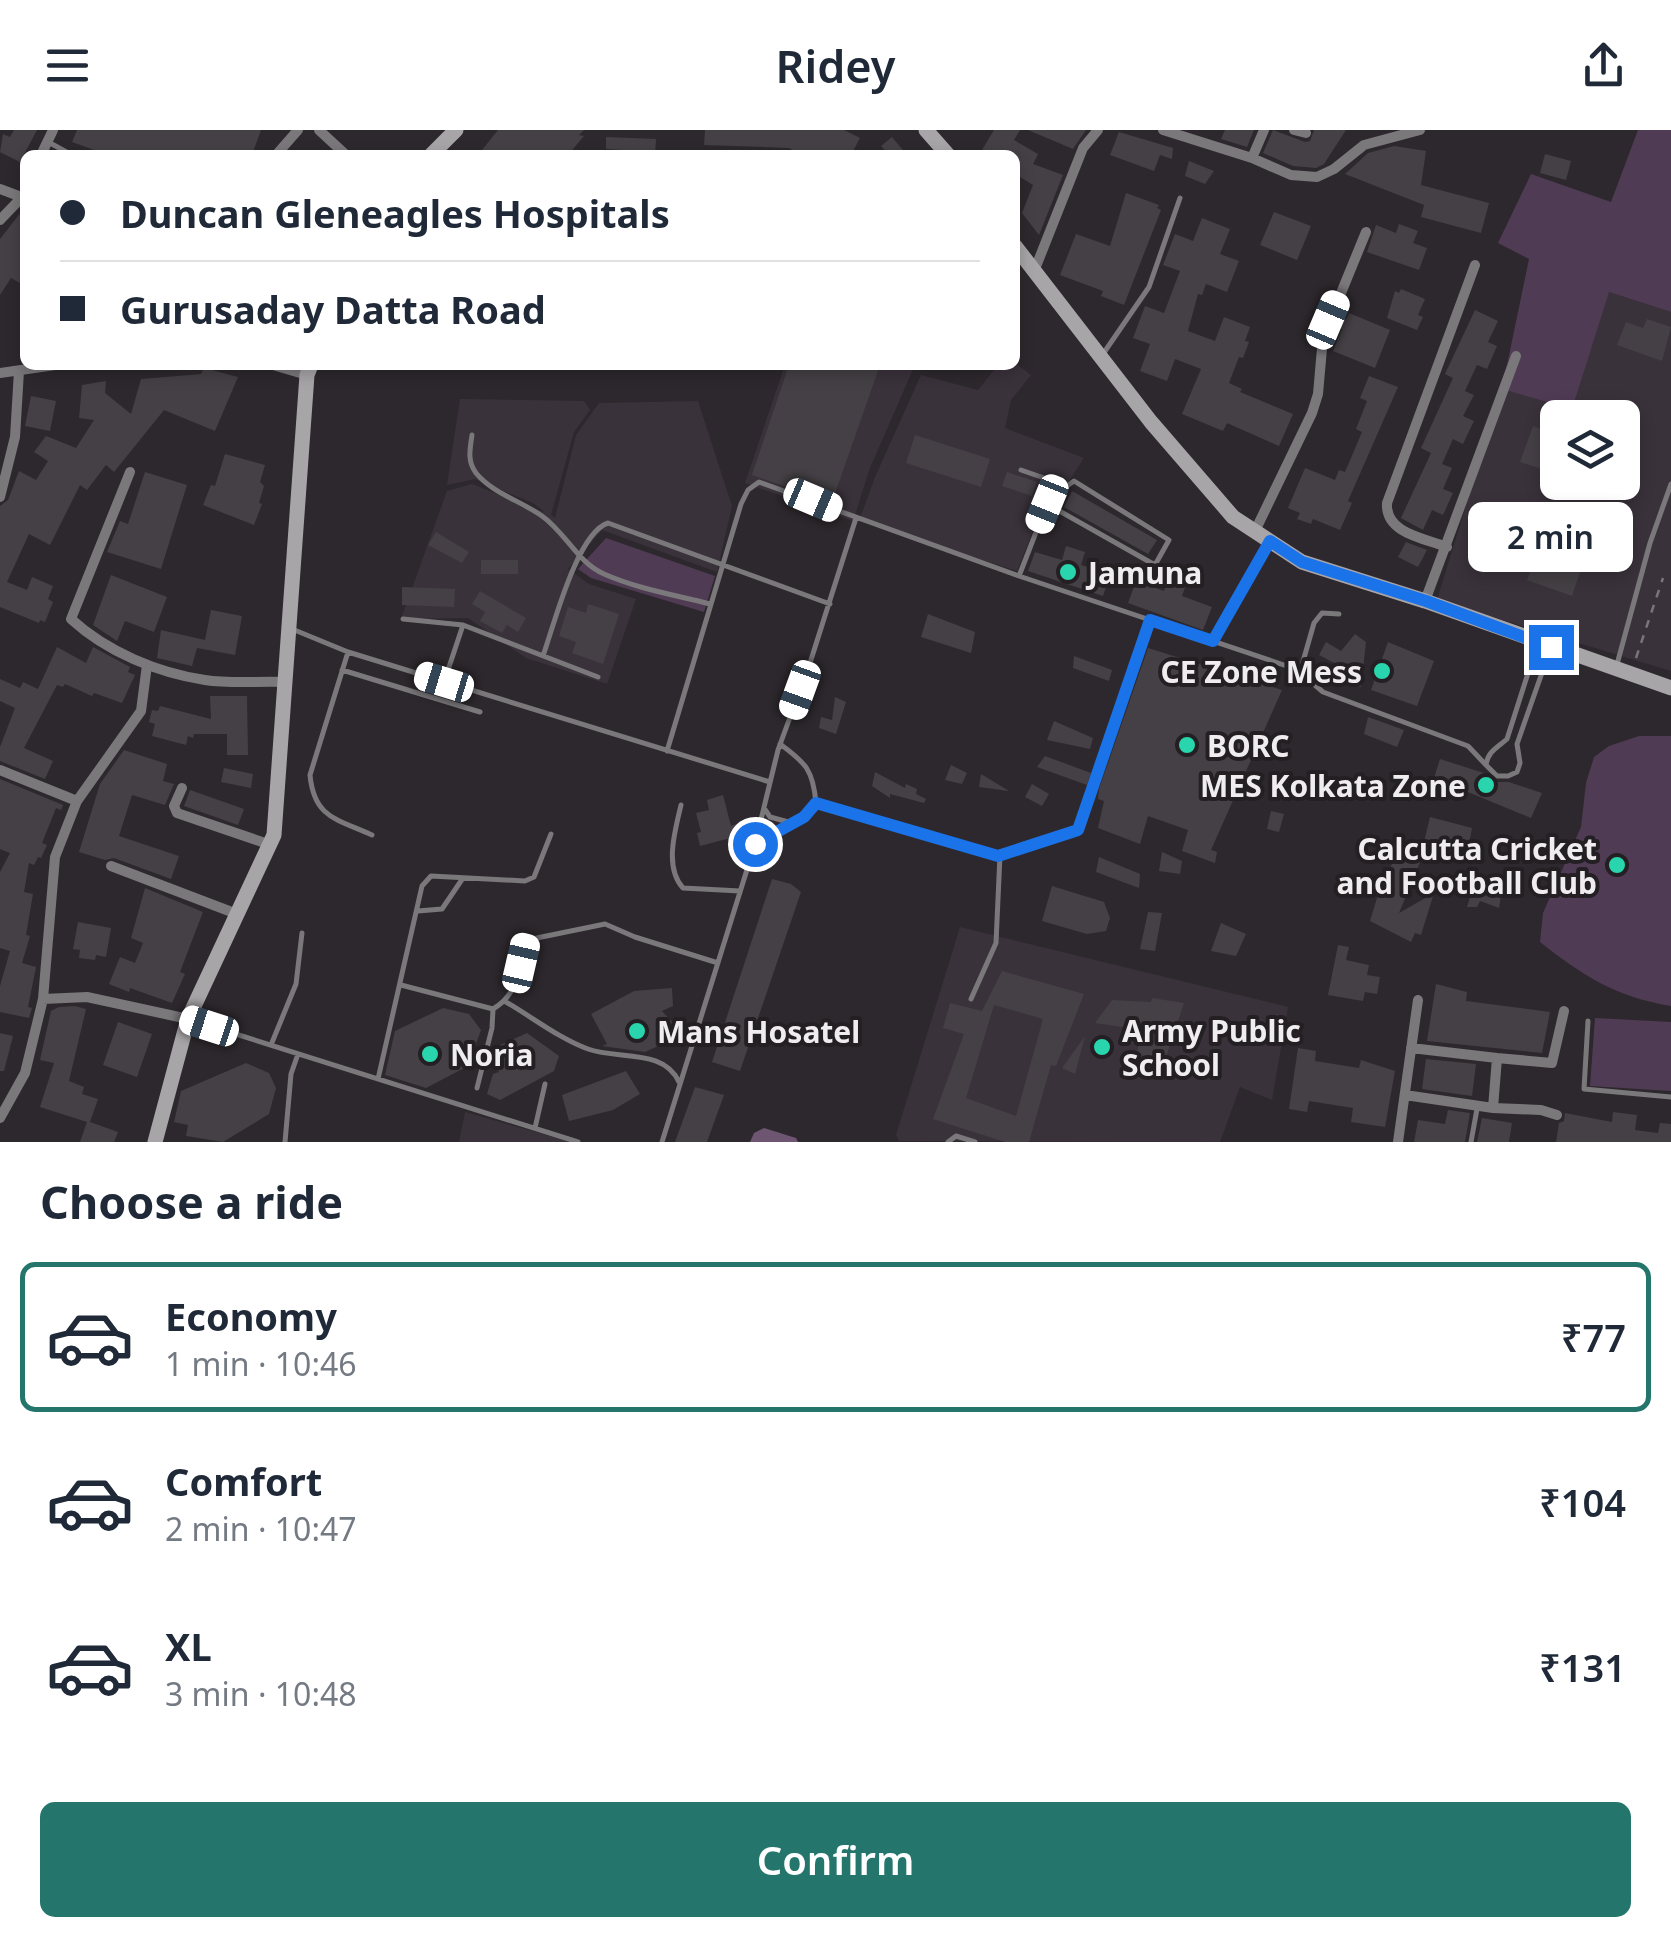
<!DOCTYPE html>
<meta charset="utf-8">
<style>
:root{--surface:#fff;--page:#f2f2f3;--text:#1f2937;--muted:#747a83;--line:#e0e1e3;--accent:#24766c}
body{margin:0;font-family:"Noto Sans",sans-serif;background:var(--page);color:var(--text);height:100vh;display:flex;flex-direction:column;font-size:38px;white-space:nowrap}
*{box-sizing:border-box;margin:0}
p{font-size:32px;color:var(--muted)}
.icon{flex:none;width:55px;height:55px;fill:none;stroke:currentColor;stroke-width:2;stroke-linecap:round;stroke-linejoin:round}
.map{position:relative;height:1012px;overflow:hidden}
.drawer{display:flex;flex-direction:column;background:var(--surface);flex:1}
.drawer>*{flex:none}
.banner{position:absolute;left:20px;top:20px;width:1000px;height:220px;border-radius:15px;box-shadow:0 5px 15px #0003;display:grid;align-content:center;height:220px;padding:0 40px;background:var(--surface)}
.buttons{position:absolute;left:1540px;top:270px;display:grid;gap:20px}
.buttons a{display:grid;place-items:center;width:100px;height:100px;border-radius:15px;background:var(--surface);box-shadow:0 5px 15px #0003;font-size:50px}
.end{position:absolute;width:45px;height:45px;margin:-22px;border:12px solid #1a73e8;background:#fff;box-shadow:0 0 0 5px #fff}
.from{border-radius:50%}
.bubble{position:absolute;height:70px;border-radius:15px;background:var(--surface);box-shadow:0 5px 15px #0003;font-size:32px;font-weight:600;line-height:70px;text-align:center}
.car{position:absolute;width:30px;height:60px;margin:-30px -15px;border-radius:12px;box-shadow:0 0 8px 2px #0007;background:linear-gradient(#fff 24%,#345 0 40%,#fff 0 76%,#345 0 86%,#fff 0)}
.banner b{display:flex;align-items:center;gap:35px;height:95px;font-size:38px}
.banner b+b{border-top:2px solid var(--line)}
.banner i{width:25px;height:25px;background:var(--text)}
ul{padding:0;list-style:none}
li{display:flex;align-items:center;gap:30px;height:150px;margin:0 20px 15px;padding:0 20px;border:5px solid transparent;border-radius:15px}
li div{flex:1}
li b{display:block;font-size:38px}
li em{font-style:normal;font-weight:600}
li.on{border-color:var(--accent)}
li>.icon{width:90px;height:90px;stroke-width:1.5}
h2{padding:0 40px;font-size:45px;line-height:120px}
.button{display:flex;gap:20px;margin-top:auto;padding:20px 40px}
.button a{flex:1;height:115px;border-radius:15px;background:var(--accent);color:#fff;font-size:40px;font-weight:600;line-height:115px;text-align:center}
header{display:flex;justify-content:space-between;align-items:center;height:130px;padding:0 40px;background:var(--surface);font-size:45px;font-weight:600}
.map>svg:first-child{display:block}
</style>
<header><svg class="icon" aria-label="menu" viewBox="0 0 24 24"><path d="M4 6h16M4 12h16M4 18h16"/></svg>Ridey<svg class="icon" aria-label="share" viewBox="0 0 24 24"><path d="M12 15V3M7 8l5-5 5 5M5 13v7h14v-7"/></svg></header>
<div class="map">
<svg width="1671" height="1012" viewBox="0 0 1671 1012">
<rect width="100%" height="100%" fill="#2d282d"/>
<path fill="#3a323b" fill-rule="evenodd" d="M1609,162L1671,182V541L1437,470L1502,259ZM1558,288H1622V352H1558Z
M1015,233L1031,245L1011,270L1005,298L1084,328L1054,374L1045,370L1017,441L859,391L875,347L921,245L978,260L998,235Z
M785,235H915L870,338L853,391L745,353Z
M460,269L584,271L590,280L574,302L551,385L555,388L576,305L599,273L698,271L732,376L717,442L602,400L568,439L589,454L636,469L607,554L526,528L468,488L401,489L447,361L472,354L546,383L533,373L475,349L447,355Z
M960,797L1288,877L1272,970L1240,957L1220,1012L899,1011L896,1005Z
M465,982L571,1012H459Z"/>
<path fill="#503b54" d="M1638,0H1671V182L1609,162L1572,279L1502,259L1529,129L1498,113L1531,44L1611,72Z
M606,408L715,446L704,482L591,448L578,439Z
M1639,606H1671V876C1616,867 1583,846 1540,812L1543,783L1581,697L1586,653L1594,627L1609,616Z
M1595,888L1671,892V961L1590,956Z"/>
<path fill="#6e5672" d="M764,998L796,1008L798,1012H750L754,1003Z"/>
<path fill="#444045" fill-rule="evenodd" d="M14,0H37L20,32L0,22L3,4L10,7Z
M77,0H261L252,25H108L72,12Z
M498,0H584L579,5L584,6L568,25H478Z
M705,0H844L860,8L851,25H801L789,18L704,15Z
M994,0H1020L1014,10L1038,24L1033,34L1063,45L1039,105L1022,83L1033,55L1015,44V25H979Z
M1028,0H1086L1073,19Z
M1225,0H1254L1247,17L1221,9Z
M1273,0L1305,12L1310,11L1314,0H1346L1324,34L1316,38L1293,36L1263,23Z
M1119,2L1173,18L1172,29L1160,25L1154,41L1110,25Z
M606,7L656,9L655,25H622V20L606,19Z
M892,7L907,25H889L881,16Z
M1394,16L1426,21L1421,55L1489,73L1481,103L1421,87L1424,75L1345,44L1368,23Z
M1545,24L1571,31L1566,50L1540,43Z
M1189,31L1214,41L1205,54L1185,46Z
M1126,63L1159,75L1157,78L1161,80L1124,175L1101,166L1103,161L1060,145L1076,104L1110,116Z
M25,77V156L11,148L0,165V109Z
M1274,82L1311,96L1297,130L1260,115Z
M1202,88L1230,99L1220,124L1239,131L1227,162L1206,154L1202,165L1198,164L1188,201L1215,211L1224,187L1250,197L1245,211L1249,212L1243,228L1239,227L1229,253L1242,259L1240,262L1293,284L1279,316L1227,293L1223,301L1182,284L1201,239L1175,229L1167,251L1140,241L1150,214L1133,208L1145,176L1164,183L1180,141L1163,135L1175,104L1193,111Z
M1399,94L1418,101L1413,113L1427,118L1419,140L1367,122L1376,95L1396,103Z
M1401,159L1425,169L1418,185L1423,187L1417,200L1387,188L1395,161L1399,163Z
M1475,180L1498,191L1488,212L1497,216L1487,239L1477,235L1465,261L1474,265L1463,286L1474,291L1463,314L1453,309L1442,334L1452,338L1443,359L1453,363L1443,385L1432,380L1423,400L1401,388L1431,323L1421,318L1453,248L1445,244Z
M1349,183L1390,200L1375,238L1333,221L1342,199L1336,197L1341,187L1346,189Z
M1647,189L1671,197L1662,231L1617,215L1626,192L1643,198Z
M789,235H880L832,372L752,345Z
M204,238L238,247L215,301L164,280L114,342L106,335L87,360L80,355L50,415L29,404L7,452L27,460L32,447L53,456L48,469L53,472L45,492L40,490L39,493L0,477V376L8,370L19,341L36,350L48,331L34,322L46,306L76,318L94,290L79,288L82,255L106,251L105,263L131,284L141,249L201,244Z
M1369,246L1398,257L1348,371L1352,373L1340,400L1313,389L1311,394L1297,389L1300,383L1288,378L1305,338L1335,350L1339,340L1345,342L1362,302L1356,299L1367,271L1360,268Z
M31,266L56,271L50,301L25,296Z
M1533,296L1558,305V344L1520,332Z
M915,305L990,329L981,357L906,333Z
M225,324L265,335L260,352L264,356L259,373L262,374L254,395L203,375L211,355L215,356Z
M145,342L187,355L161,439L107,422L120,391L128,394Z
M1007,342L1037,352L1032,366L1002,356Z
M1072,361L1157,410L1148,424L1064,377Z
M436,402L469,422L462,433L428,415Z
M1406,412L1427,420L1418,437L1398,427Z
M1066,416L1085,422L1081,435L1110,444L1103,466L1028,441L1035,422L1062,430Z
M1557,423L1583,433L1572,466L1527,450L1536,425L1554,431Z
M481,430H518V444H481Z
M111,445L167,467L154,502L125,491L117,511L93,495Z
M1169,449L1186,455L1182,466L1212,477L1203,500L1128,473L1136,451L1164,461Z
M402,457L455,459L454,477L402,475Z
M480,461L526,488L518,502L507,495L502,503L480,491L485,482L472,474Z
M588,474L619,484L603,534L572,523L576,512L559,506L568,477L586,483Z
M211,480L242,486L235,525L197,518L192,536L157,528L161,500L205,510Z
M928,484L975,502L971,523L921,507Z
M1355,504L1366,512L1361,557L1333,547L1336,534L1319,525L1326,512L1341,521Z
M1388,512L1434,531L1417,576L1371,560Z
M57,517L86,533L93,517L130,537L128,542L135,545L122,573L94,563L92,566L65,554L63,557L57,555L24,618L53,631L45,649L0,631V617L15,578L0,571V549L20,558L23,552L38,559Z
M1148,518L1282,560L1211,720L1217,722L1215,733L1182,721L1188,700L1148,686L1140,714L1098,698L1104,671L1098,669L1099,659Z
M1074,526L1112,540L1109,551L1073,538Z
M210,566H247L248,625H227V604H194L193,608L188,606L186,615L152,606L155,594L149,592L152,580L158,581L160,576L211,589Z
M835,567L846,572L836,604L819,598L821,587L832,590Z
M1368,587L1404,600L1397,617L1364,604Z
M1054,591L1093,608L1090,619L1047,610Z
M124,620L167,634L163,651L174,654L165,675L132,665L119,706L179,726L171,749L114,728L105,730L79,722L100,654Z
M1045,626L1091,643L1087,655L1037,637Z
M1440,629L1487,644L1495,652H1509L1542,663L1531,688L1434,648Z
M951,635L967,643L962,654L945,650Z
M224,638L253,644L251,658L221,652Z
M875,642L905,658L906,654L917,659L916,664L926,669L924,673L890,664V668L872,656Z
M981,644L1009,661L979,657Z
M0,649L63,675L61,680L56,678L42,713L47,715L41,728L38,727L34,735L29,733L24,762L33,764L26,805L30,806L22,833L36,837L28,877L32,878L29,888L0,882V856L10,821L0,818V742L10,723L0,719Z
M1032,654L1049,664L1042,676L1025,667Z
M190,660L244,679L238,695L184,676Z
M723,665L731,696L739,693L742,705L700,716L697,703L701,702L696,683L709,680L707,670Z
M1271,681L1284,684L1279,702L1267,699Z
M1430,687L1472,698L1467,724L1451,729L1424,712Z
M1399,720L1423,725L1399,783L1434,763L1421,805L1415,803L1411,812L1370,791L1380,758Z
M1162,722L1182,731L1180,744L1159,741Z
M1099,727L1140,744L1139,758L1096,742Z
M772,749L791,754L801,762L740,941L712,932Z
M1052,756L1104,772L1110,788L1106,801L1087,804L1042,791Z
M145,758L203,782L180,842L185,844L172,873L130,858L129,862L109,854L120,827L135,833L143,813L131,808Z
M1456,759L1493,762L1501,766L1499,778L1480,771L1477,777H1467L1470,767L1455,762Z
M1148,782L1162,783L1155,821L1140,819Z
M78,792L111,798L106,827L96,825L95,830L79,828L80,820L73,819Z
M1221,793L1246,804L1236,826L1211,821Z
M1338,815L1349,817L1346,830L1369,835L1367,845L1380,847L1377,864L1365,862L1363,871L1328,865Z
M1002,841L1084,864L1056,936L1051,935L1029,1012H1005L933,989L964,904L943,898L950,873L982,881ZM994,875L1043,889L1016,986L966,968Z
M1436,854L1467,862L1466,871L1550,882L1542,923L1427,911Z
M672,858L673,876L662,881L673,893L676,908L645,922L602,916L607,914L591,884L634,861Z
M1152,868L1184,873L1164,933L1135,929L1143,900L1095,893L1112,870L1151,872Z
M75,876L86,879L69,951L84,957L82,964L98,969L90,992L118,1002L114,1012H80L87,992L40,977L54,933L40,930L51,881L59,877Z
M443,878L469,884L481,900L468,936L426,958L385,945L395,901Z
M118,892L152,904L137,947L103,935Z
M0,903L13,906L4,941H0Z
M527,903L559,926L554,941L500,970L487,964L493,944L499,942L492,925L493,918Z
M1085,906L1075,944L1062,938Z
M1298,918L1316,921L1315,931L1359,938L1361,930L1395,941L1385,997L1351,992L1353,978L1309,971L1307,982L1289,979Z
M1426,929L1476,934L1472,966L1422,959Z
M246,933L269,943L276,958L269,984L223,1012L186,1006L188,995L174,992L181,961Z
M626,941L640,964L613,980L569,991L562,965Z
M695,957L724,965L707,1012H675Z
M1448,980L1470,983L1465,1012H1414L1418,990L1445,994Z
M1613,982L1637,985L1635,1000L1658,1003L1660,993L1671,994V1012H1556L1559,993L1564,991L1565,983L1612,992Z
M1482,988L1512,993L1509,1012H1477Z"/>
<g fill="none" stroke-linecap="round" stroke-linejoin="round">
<path stroke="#797579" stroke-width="2.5" stroke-dasharray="8 8" stroke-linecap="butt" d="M1636,528L1663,448"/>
<path stroke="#7a787b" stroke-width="5" d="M50,13L72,25
M1103,224L1149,157L1180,68
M472,305C470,319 467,331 476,343C492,363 521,371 542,386C566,403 577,432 604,444C638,459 675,465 710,474
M1021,340L1067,356L1056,380
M1019,446L1047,374L1155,435L1169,410L1074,351L1067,356
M403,489L463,495L598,547
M292,499L348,522L770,652
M1213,511L1268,414
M1537,515L1507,609C1497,618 1488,621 1486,635L1497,646H1508L1517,642L1520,633L1517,614L1550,520
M348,522L310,645C314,688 337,689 372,705
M543,526C554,495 577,403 608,393L830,474
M1616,538L1650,413L1671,354
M342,540L480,582
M1300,542L1314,493L1322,483L1339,484
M444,552L463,495
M780,614C806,633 813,640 816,673L998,726L1078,700L1150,489
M667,621L741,374L748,360L759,352L1019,446L1296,539L1323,562L1468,616L1486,635
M681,675C675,701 664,737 683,758L740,761
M764,678L770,687L792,693L804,687L816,673
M755,714L792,694
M418,781L442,779L463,748
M401,855L493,879L492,898L477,958
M971,869L996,813L1000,725
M506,872C532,887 560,909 588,919C618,930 664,918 679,952
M493,879C519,864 520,837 527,810L605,794L635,807L718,833
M191,890L578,1012
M1588,891L1584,959L1671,967
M271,915L296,854L302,803
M378,949L422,756L431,746L525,751L534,747L551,704
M535,998L545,954
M285,1012L291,944L298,924
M662,1012L755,714L778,620L810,533L856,388
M948,1012L956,1006L975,1012
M1471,1012L1477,979"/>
<path stroke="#7a787b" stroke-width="10" d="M319,0L346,25
M1163,0L1252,28L1291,45L1317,47L1334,39L1364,15L1420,0
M1294,0L1306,3
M41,25L53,0
M276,25L298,0
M1252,28L1264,0
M0,59L24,68
M0,90L25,64
M1035,139L1083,18L1098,0
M273,235L307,245
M0,243L55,235
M130,342L71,489C107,522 158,543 205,550C231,554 258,551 284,552
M0,367L15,307L19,241
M1255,401L1312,283L1318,264L1323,207L1366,102
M1447,417C1423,408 1385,403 1387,373L1475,135
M1425,471L1516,226
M0,640L77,671
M182,658L174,676L177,683L271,715
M111,736L237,784
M43,869L87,867L188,889
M1411,918L1497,928
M1405,965L1493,978L1497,928L1552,933L1564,881
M1493,978L1541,980L1557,985
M0,988L25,943L43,869L55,727L77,671L141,581L147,535
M1398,1012L1418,870"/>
<path stroke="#a8a5a9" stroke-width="15" d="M926,0L948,25
M431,25L456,0
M1015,116L1151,292L1233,387L1302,432L1425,471L1671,558
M155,1012L188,889L274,705L307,245L311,235"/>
</g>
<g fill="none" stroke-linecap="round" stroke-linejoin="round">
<path stroke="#1a73e8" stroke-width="12" d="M755,714L804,687L816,673L998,726L1078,700L1150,490L1213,511L1270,411L1302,432L1426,471L1551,517"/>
</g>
<g fill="#29d5ad" stroke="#231f23" stroke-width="4">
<circle cx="1068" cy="442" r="10"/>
<circle cx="1382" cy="541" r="10"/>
<circle cx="1187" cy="615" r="10"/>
<circle cx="1486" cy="655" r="10"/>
<circle cx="1617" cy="735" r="10"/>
<circle cx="637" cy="901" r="10"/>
<circle cx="1102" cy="917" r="10"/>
<circle cx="430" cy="924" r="10"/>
</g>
<g text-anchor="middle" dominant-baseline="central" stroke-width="8" stroke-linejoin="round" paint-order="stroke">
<g font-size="30" font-weight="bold" fill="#f0edf0" stroke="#231f23" text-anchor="start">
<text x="1088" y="442">Jamuna</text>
<text x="1362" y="541" text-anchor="end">CE Zone Mess</text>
<text x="1207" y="615">BORC</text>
<text x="1466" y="655" text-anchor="end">MES Kolkata Zone</text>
<text x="1597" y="718" text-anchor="end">Calcutta Cricket<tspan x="1597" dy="34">and Football Club</tspan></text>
<text x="1122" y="900">Army Public<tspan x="1122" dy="34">School</tspan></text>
<text x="657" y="901">Mans Hosatel</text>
<text x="450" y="924">Noria</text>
</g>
</g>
</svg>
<div class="buttons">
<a><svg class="icon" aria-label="layers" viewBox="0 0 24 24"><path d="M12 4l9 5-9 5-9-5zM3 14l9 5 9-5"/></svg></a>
</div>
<i class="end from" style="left:755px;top:714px"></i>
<i class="end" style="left:1551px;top:517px"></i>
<div class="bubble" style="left:1468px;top:372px;width:165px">2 min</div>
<i class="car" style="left:1328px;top:190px;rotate:23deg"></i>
<i class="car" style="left:813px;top:370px;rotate:113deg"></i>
<i class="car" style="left:1047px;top:374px;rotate:202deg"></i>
<i class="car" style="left:444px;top:552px;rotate:287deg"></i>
<i class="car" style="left:800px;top:560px;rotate:200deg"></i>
<i class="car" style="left:521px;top:833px;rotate:13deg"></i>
<i class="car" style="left:209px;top:896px;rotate:288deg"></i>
<div class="banner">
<b><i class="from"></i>Duncan Gleneagles Hospitals</b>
<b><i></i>Gurusaday Datta Road</b>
</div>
</div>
<section class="drawer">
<h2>Choose a ride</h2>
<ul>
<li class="on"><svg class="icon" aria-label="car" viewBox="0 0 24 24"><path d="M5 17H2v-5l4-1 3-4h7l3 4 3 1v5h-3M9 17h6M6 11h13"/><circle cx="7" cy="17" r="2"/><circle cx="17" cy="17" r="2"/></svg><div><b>Economy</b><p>1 min · 10:46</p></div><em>₹77</em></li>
<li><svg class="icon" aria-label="car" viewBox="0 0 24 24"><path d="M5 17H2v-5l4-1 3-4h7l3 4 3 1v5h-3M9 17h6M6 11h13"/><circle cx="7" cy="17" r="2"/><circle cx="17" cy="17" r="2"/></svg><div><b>Comfort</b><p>2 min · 10:47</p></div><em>₹104</em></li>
<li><svg class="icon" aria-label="car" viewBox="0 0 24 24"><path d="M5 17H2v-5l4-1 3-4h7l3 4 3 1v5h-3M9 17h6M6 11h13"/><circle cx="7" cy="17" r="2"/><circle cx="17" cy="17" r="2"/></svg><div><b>XL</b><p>3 min · 10:48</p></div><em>₹131</em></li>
</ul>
<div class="button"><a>Confirm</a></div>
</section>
